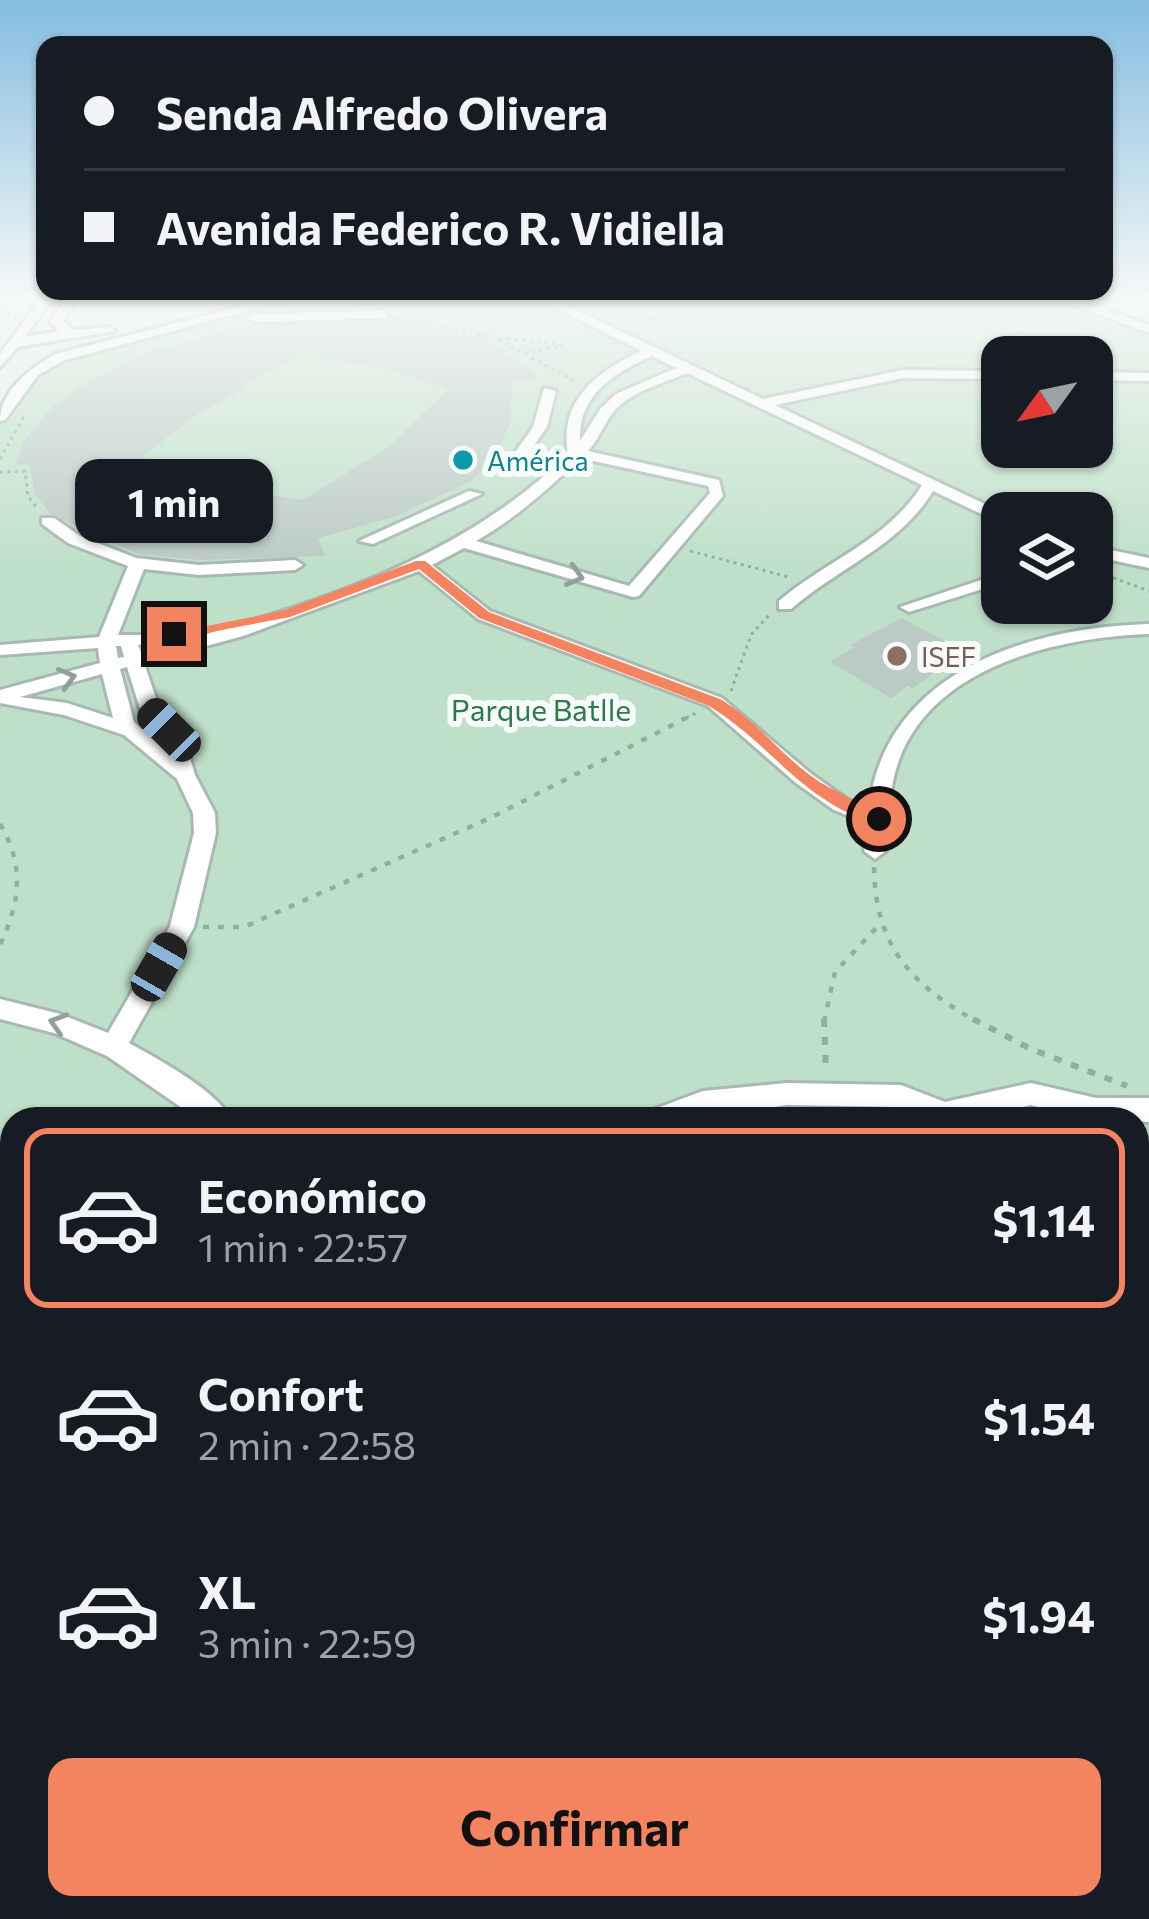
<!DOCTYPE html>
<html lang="es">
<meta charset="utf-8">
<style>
:root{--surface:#171b24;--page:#242831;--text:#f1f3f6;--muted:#9ea1a6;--line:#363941;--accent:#f4845f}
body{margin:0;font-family:Commissioner,sans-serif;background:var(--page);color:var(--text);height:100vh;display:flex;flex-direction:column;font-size:45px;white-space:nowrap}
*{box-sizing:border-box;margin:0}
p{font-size:39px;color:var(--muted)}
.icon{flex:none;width:66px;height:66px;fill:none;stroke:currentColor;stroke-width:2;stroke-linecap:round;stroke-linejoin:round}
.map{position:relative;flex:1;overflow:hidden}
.sheet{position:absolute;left:0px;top:1107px;width:1149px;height:813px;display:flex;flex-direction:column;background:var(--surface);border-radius:36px 36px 0 0;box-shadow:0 3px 9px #0004}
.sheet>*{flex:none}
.top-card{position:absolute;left:36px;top:36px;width:1077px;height:264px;border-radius:24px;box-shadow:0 3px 9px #0004;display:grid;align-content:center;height:264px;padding:0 48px;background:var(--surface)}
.needle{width:78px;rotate:237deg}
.fabs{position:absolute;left:981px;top:336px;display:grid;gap:24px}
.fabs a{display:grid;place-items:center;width:132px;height:132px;border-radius:24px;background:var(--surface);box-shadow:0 3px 9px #0004;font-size:60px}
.end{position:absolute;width:54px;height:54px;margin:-27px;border:15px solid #f4845f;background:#111;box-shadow:0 0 0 6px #111}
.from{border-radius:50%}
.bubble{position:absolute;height:84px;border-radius:24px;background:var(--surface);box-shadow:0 3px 9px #0004;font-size:39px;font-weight:700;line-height:84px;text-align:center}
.car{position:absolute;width:36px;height:72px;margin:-36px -18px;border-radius:15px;box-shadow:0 0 9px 3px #0007;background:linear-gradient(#222 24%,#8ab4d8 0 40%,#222 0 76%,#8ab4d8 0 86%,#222 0)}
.top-card b{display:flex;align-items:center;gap:42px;height:114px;font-size:45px}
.top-card b+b{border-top:3px solid var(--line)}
.top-card i{width:30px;height:30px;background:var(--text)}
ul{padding:21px 0 0;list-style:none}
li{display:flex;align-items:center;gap:36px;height:180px;margin:0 24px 18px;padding:0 24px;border:6px solid transparent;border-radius:24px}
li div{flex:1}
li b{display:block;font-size:45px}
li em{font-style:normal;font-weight:700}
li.current{border-color:var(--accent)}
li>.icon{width:108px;height:108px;stroke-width:1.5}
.cta{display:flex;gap:24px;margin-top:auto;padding:24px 48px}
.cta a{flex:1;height:138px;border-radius:24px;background:var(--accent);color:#111;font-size:48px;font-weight:700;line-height:138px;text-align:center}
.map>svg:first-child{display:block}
</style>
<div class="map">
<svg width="1149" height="1919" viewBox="0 0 1149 1919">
<rect width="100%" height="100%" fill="#e6efeb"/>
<path fill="#bfe0c8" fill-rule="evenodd" d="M293,297H1058L1149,329V1643L1137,1648V1119H12V1908H536L509,1919H0V417L42,365ZM1002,357H1092V447H1002ZM1002,513H1092V603H1002Z
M632,1908H832L807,1919H606Z"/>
<path fill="#bbcac4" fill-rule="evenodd" d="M402,321L484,339L543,378L512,382L510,423L494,459L471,481L394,517L318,538L325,556L199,560L137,554L50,514L36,495L29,464L16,465L24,441L53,406L84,384L146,353L249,324ZM301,356L381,367L448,389L391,445L303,500L211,485L142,457L193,417L242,390L240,387Z
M902,618L963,651L912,689L908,686L891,698L830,662L854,647L850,645Z"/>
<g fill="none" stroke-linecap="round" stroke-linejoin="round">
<g stroke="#a8b8b2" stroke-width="6">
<path id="minor" d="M42,297H54L25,337L59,331L50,322L68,297H80L63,321L74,330L109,327L115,331L18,347L0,367V354Z
M277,297H299L65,360L38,375L5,420L0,421C0,390 31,368 55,354Z
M533,297H549L763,399L903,370L1002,371V379L903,378L775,405L1004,513L1002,523L996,521L933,491C900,546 839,567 791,609H779V601C827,560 888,540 922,485L687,373C664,383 633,391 616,409C604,422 600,438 588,451L719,480L723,496L639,596L633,597L464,548L432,565L490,611L722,698L810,773L848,800L869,807C886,671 1030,627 1149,624V634C1060,637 934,665 899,760C888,790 889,821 886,851L875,859L864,851L867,823L834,810L796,783L708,706L478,619L419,571L243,636L144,663L160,710L185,740L195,775L215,813L216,833L194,927L129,1043C158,1059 216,1090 231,1119H198L107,1056L54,1033L0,1019V999L60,1014L108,1033L170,926L194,833L193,813L177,779L124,735L64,715L0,703V690L100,663L98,648L0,655V645L99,637L128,566L68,543L42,524V518H54L80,536L136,558L199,565L295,560L303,565L295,570L199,575L144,569L118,635H147V643L138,645L141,652C293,611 453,567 568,454C558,401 598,370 642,351ZM652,356L676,368L616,394L600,409L580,441C578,395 614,373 652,356ZM580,458L708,486L710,493L629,586L476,541C516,518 548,490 580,458ZM116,646H121L124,657L118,658ZM127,667L141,712L165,742L168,752L134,722L120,669ZM102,674L113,718L67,703L20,697Z
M1052,297H1071L1149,325V333Z
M384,311L388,318L255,322L249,318L255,314Z
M1092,372L1149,373V381L1092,380Z
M544,388L556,391L547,427L523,461H513L511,458L533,427Z
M469,491L482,494L373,544L359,541Z
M1092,546L1149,558V568L1092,556Z
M1002,573V583L909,612L900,607Z
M787,1083L901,1085L945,1102L1031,1083L1096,1098H1149V1122L1086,1119L1031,1105L973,1119H927L899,1107L787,1105L691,1119H646L649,1111L703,1091Z
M1149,1625V1661L1137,1666V1630Z
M1149,1818V1859L1137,1864V1823Z
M493,1908H557L552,1919H488Z
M956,1908H1017L1012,1919H951Z"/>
</g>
<path stroke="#86b3a5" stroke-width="3" stroke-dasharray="3 4.5" stroke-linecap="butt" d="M0,311L16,319
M396,318L493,337L575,381
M634,324L713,297
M500,338L566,345
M525,354L560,346
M0,459L24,416
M490,463L506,467
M0,472L25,471L28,496L37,508
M690,551L789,577
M1092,570L1149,591
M731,691L751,635L770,614
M686,718L696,713"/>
<path stroke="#86b3a5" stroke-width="4.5" stroke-dasharray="6 9" stroke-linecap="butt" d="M0,824C25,865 20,903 0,945
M874,867C875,946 911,985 978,1022
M203,927H244L490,818L692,715
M824,1022L835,972L879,925"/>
<path stroke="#86b3a5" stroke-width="6" stroke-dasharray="8 10" stroke-linecap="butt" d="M824,1019L826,1072
M973,1019L1031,1049L1127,1086"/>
<path stroke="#86b3a5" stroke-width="8" stroke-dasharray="9 14" stroke-linecap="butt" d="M1137,1582L1149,1577
M0,1744L12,1762
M64,1908L71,1919
M84,1908L88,1919
M290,1919L317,1908"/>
<use href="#minor" fill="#fff" fill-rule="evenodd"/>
</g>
<defs><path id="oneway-chevron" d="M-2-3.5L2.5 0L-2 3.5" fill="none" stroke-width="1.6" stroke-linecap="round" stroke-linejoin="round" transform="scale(3)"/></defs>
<g stroke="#92a09c">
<use href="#oneway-chevron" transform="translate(575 576) rotate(16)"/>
<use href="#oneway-chevron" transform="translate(67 678) rotate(-15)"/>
<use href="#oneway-chevron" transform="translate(58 1023) rotate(-163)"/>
</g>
<linearGradient id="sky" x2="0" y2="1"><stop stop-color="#84bce0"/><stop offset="0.52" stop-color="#f4f8f6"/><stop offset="1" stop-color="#f4f8f6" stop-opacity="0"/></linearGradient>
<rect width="1149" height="566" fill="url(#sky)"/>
<path fill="#f4845f" d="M416,561H425L489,612L720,699C756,720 780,754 814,778C836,794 870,804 887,819L879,825C799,800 774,746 709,706L479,618L419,569L290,617L174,639L166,634L282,611Z"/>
<circle fill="#0f9aa8" stroke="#f7fbf9" stroke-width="4.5" cx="463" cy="460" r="12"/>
<circle fill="#8d6e63" stroke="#f7fbf9" stroke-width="4.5" cx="897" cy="656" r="12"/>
<g text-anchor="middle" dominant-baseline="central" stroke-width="12" stroke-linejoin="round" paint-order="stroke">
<g font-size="27" fill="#0d838f" stroke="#f7fbf9" text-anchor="start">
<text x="487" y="460">América</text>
</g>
<g font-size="27" fill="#785e54" stroke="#f7fbf9" text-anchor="start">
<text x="921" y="656">ISEF</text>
</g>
<g font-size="30" fill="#2d7a4b" stroke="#f7fbf9">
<text x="541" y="708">Parque Batlle</text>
</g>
</g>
</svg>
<div class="fabs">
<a><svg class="needle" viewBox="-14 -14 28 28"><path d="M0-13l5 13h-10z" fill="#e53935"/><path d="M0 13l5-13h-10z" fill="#9ea1a6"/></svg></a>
<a><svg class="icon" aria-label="layers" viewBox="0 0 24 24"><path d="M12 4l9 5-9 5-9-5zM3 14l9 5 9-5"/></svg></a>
</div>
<i class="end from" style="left:879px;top:819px"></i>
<i class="end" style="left:174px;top:634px"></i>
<div class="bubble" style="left:75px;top:459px;width:198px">1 min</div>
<i class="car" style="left:169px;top:730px;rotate:315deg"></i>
<i class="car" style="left:159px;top:967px;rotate:30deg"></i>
<div class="top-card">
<b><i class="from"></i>Senda Alfredo Olivera</b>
<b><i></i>Avenida Federico R. Vidiella</b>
</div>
<section class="sheet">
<ul>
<li class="current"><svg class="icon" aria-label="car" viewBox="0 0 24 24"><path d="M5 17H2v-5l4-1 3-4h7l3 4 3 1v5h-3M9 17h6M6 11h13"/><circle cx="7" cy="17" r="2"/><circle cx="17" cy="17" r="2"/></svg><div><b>Económico</b><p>1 min · 22:57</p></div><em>$1.14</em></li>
<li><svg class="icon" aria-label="car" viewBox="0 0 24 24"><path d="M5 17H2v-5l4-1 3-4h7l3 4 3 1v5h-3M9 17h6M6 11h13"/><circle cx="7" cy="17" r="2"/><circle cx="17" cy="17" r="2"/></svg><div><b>Confort</b><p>2 min · 22:58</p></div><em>$1.54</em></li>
<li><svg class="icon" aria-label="car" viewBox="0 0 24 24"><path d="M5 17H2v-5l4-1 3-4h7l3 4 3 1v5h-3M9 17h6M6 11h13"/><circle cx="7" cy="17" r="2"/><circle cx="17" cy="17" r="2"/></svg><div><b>XL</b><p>3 min · 22:59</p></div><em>$1.94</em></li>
</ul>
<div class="cta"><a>Confirmar</a></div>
</section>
</div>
